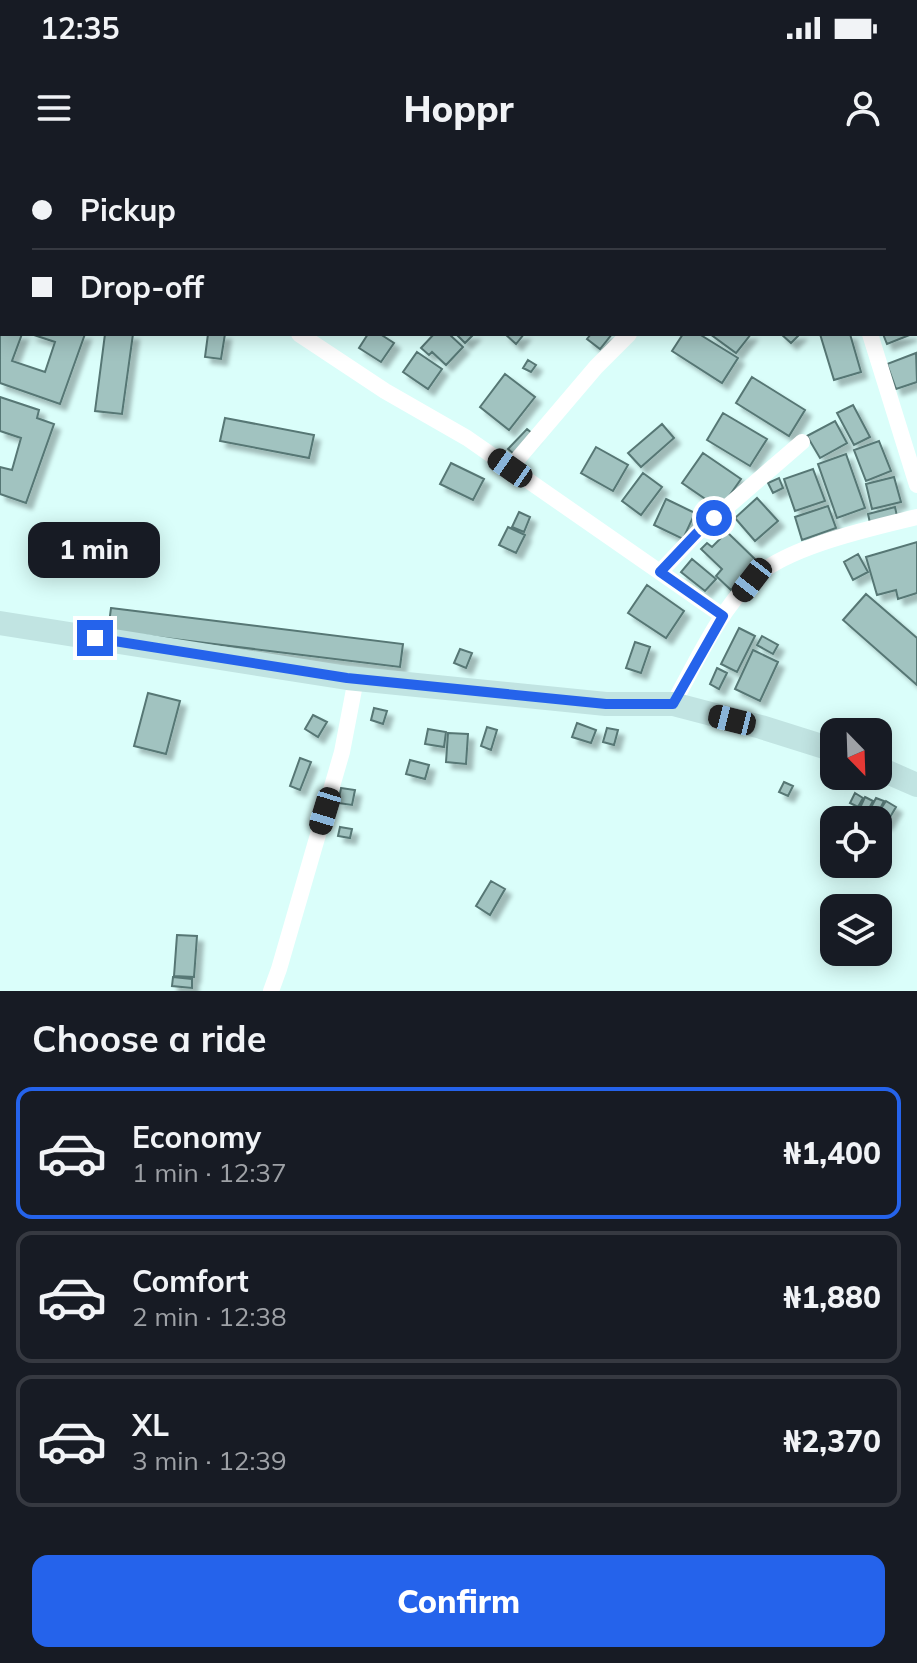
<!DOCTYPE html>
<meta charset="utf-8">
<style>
:root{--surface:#171b24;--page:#20242c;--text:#f1f3f6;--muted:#9ea1a6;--line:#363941;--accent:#2563eb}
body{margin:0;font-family:Mulish,sans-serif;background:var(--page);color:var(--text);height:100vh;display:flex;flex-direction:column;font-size:30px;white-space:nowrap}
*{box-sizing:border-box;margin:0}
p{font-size:26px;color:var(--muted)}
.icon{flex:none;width:44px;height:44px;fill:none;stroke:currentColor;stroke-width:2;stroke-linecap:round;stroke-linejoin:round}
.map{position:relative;height:831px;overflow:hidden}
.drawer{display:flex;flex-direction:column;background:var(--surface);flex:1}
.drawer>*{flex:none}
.banner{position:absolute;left:0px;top:0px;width:918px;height:176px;box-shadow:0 4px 20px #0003;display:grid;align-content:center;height:176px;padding:0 32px;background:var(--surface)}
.needle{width:52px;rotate:157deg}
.buttons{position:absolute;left:820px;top:558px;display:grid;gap:16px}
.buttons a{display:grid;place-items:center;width:72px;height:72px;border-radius:16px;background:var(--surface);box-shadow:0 4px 20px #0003;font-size:40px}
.end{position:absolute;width:36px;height:36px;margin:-18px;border:10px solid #2563eb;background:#fff;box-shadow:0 0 0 4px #fff}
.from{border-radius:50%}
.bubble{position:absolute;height:56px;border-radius:16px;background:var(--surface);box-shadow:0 4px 20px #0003;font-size:26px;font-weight:800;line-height:56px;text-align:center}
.car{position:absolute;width:24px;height:48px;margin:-24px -12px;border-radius:10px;box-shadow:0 0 6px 2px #0007;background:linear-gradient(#222 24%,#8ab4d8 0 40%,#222 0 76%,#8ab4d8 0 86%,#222 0)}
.banner b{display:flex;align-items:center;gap:28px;height:76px;font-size:30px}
.banner b+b{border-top:2px solid var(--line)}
.banner i{width:20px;height:20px;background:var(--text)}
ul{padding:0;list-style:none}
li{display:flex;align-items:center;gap:24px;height:132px;margin:0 16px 12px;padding:0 16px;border:4px solid var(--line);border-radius:16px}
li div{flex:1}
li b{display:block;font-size:30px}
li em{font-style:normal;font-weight:800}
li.active{border-color:var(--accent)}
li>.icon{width:72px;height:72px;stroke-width:1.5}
h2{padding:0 32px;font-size:36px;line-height:96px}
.cta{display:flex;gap:16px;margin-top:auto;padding:16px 32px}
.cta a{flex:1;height:92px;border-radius:16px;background:var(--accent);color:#fff;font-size:32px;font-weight:800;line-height:92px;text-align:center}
.status{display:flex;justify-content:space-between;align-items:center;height:56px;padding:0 40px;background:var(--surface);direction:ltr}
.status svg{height:22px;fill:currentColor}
header{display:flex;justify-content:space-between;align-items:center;height:104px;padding:0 32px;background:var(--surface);font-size:36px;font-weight:800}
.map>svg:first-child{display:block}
</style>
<div class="status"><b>12:35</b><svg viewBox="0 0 49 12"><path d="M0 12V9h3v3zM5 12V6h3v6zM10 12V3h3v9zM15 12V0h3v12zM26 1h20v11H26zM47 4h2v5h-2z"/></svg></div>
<header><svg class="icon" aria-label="menu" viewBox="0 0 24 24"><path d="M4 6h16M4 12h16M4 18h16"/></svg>Hoppr<svg class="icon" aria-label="person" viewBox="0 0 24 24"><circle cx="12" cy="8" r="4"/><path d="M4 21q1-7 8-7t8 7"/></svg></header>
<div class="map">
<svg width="917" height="831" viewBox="0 0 917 831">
<defs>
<filter id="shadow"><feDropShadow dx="6" dy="6" stdDeviation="2" flood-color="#0004"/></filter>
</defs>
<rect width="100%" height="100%" fill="#dafefa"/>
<path fill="#a1c3c0" stroke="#577774" stroke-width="2" filter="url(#shadow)" d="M130,0H169L170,2H128Z
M466,0H495L497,2H464Z
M819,0H855L856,2H820Z
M868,0H901L902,2H869Z
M2,160V174H22L12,201L45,212L55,182L31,174H85L60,244L0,223V165Z
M105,174H133L122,254L95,251Z
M208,174H225L221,199L205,197Z
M368,174H380L394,183L381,202L359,188Z
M434,174H449L463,187L446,205L432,192L429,195L421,188Z
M456,174H474L465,183Z
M505,174H524L516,184Z
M591,174H612L600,189L587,179Z
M683,174H699L738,198L722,223L672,191Z
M710,174H751L736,193Z
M781,174H800L791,183Z
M820,174H850L861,212L834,220Z
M883,174H912L887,184Z
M417,192L442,209L428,229L403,212Z
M916,193L917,222L896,229L887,204Z
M528,200L536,205L531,212L523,208Z
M505,214L535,237L509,270L480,247Z
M752,217L805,250L789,276L736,243Z
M0,237L39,250L37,258L54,264L26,343L0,334V307L12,310L21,278L0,271Z
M853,245L870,277L854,285L837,253Z
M723,253L767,279L750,306L707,280Z
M225,258L314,275L309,298L220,281Z
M835,261L847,283L820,298L807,276Z
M662,264L674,278L641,307L628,293Z
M527,269L533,274L514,294L508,289Z
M879,281L891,311L866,321L854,290Z
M596,287L628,305L613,331L581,313Z
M703,293L741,319L720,349L682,323Z
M846,294L865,348L837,358L818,304Z
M451,303L484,319L473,340L440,324Z
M813,309L825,341L795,351L784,319Z
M643,313L662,327L641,355L622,341Z
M894,317L901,342L872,349L866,324Z
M779,318L783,328L773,333L768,323Z
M757,338L778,361L755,381L735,358Z
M666,339L695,353L683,379L654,365Z
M828,346L836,368L802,380L795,357Z
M895,347L897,356L870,363L868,354Z
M519,352L530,357L524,372L512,367Z
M508,367L525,375L516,393L499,385Z
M727,372L758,402L731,430L716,416L722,409L701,389L707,383L712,387Z
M917,382V433L898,439L896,430L877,435L866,397Z
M858,394L868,412L853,420L844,402Z
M692,399L716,419L705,431L681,412Z
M647,425L684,451L666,478L628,453Z
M866,434L917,478V525L843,460Z
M111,448L403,484L400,507L108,471Z
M739,468L755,476L737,512L721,504Z
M762,476L778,485L773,494L757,485Z
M635,482L650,487L641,513L626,508Z
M460,489L472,493L466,508L454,503Z
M753,490L778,502L760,541L735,529Z
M717,508L727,513L719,529L710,524Z
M148,533L180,541L166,594L134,586Z
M374,548L387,551L383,564L371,560Z
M313,555L327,562L318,577L305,569Z
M577,563L596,570L591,583L572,577Z
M487,567L497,570L491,590L481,586Z
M607,568L618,570L614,585L603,582Z
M428,569L446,572L444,587L425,584Z
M448,573L468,574L466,604L446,602Z
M300,598L311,602L300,630L290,626Z
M410,600L429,605L425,619L406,614Z
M784,622L793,626L788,636L779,632Z
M341,628L355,630L352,645L338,643Z
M855,633L863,638L858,647L850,643Z
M865,637L873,641L866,654L859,650Z
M876,638L884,641L875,659L867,655Z
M886,641L896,647L886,664L875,658Z
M340,667L352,669L350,678L338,676Z
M491,721L505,729L490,755L476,746Z
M177,775L197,776L194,817L174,816Z
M173,817L192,819V828L172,826Z"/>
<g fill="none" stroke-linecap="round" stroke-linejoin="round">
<path stroke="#fff" stroke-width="16" d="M46,0L50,2
M808,0L809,2
M95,2L98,0
M738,2L741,0
M916,33L917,32
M299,174L385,231L467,278L723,456
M870,174L917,325
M510,308L596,207L629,174
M660,412L697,373L802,282
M673,544C695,505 719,451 752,420C784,387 872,368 917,357
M271,831L279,809L342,592L356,519"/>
<path stroke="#c1e4e2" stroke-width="24" d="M0,463L347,518L606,544H673L761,567L834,590
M878,608L917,625"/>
</g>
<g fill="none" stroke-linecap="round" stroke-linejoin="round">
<path stroke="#2563eb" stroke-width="10" d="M95,478L347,518L606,544H673L723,456L660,412L697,373L714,358"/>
</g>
</svg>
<div class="buttons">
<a><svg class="needle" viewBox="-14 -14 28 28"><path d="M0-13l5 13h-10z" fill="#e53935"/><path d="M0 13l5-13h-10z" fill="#9ea1a6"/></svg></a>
<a><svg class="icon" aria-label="locate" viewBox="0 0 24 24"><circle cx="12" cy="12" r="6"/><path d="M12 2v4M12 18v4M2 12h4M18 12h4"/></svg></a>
<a><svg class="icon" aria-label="layers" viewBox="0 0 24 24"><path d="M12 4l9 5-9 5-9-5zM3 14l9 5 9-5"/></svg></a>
</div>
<i class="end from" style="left:714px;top:358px"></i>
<i class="end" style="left:95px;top:478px"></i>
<div class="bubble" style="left:28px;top:362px;width:132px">1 min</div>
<i class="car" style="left:510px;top:308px;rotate:305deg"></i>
<i class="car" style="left:752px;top:420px;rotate:218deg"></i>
<i class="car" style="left:732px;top:560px;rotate:284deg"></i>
<i class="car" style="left:325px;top:651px;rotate:197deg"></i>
<div class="banner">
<b><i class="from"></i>Pickup</b>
<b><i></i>Drop-off</b>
</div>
</div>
<section class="drawer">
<h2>Choose a ride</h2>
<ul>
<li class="active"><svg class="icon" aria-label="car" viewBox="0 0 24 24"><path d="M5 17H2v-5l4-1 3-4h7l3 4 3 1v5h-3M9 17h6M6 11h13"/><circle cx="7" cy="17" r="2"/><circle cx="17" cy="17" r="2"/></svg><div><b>Economy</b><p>1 min · 12:37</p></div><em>₦1,400</em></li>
<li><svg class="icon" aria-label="car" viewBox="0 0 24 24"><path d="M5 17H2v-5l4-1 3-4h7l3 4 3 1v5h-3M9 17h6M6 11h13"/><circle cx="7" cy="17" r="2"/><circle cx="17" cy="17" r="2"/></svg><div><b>Comfort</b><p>2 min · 12:38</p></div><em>₦1,880</em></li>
<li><svg class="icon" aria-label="car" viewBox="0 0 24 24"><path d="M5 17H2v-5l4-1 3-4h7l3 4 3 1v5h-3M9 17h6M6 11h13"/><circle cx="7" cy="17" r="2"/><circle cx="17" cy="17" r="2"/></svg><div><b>XL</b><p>3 min · 12:39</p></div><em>₦2,370</em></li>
</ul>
<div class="cta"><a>Confirm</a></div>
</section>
